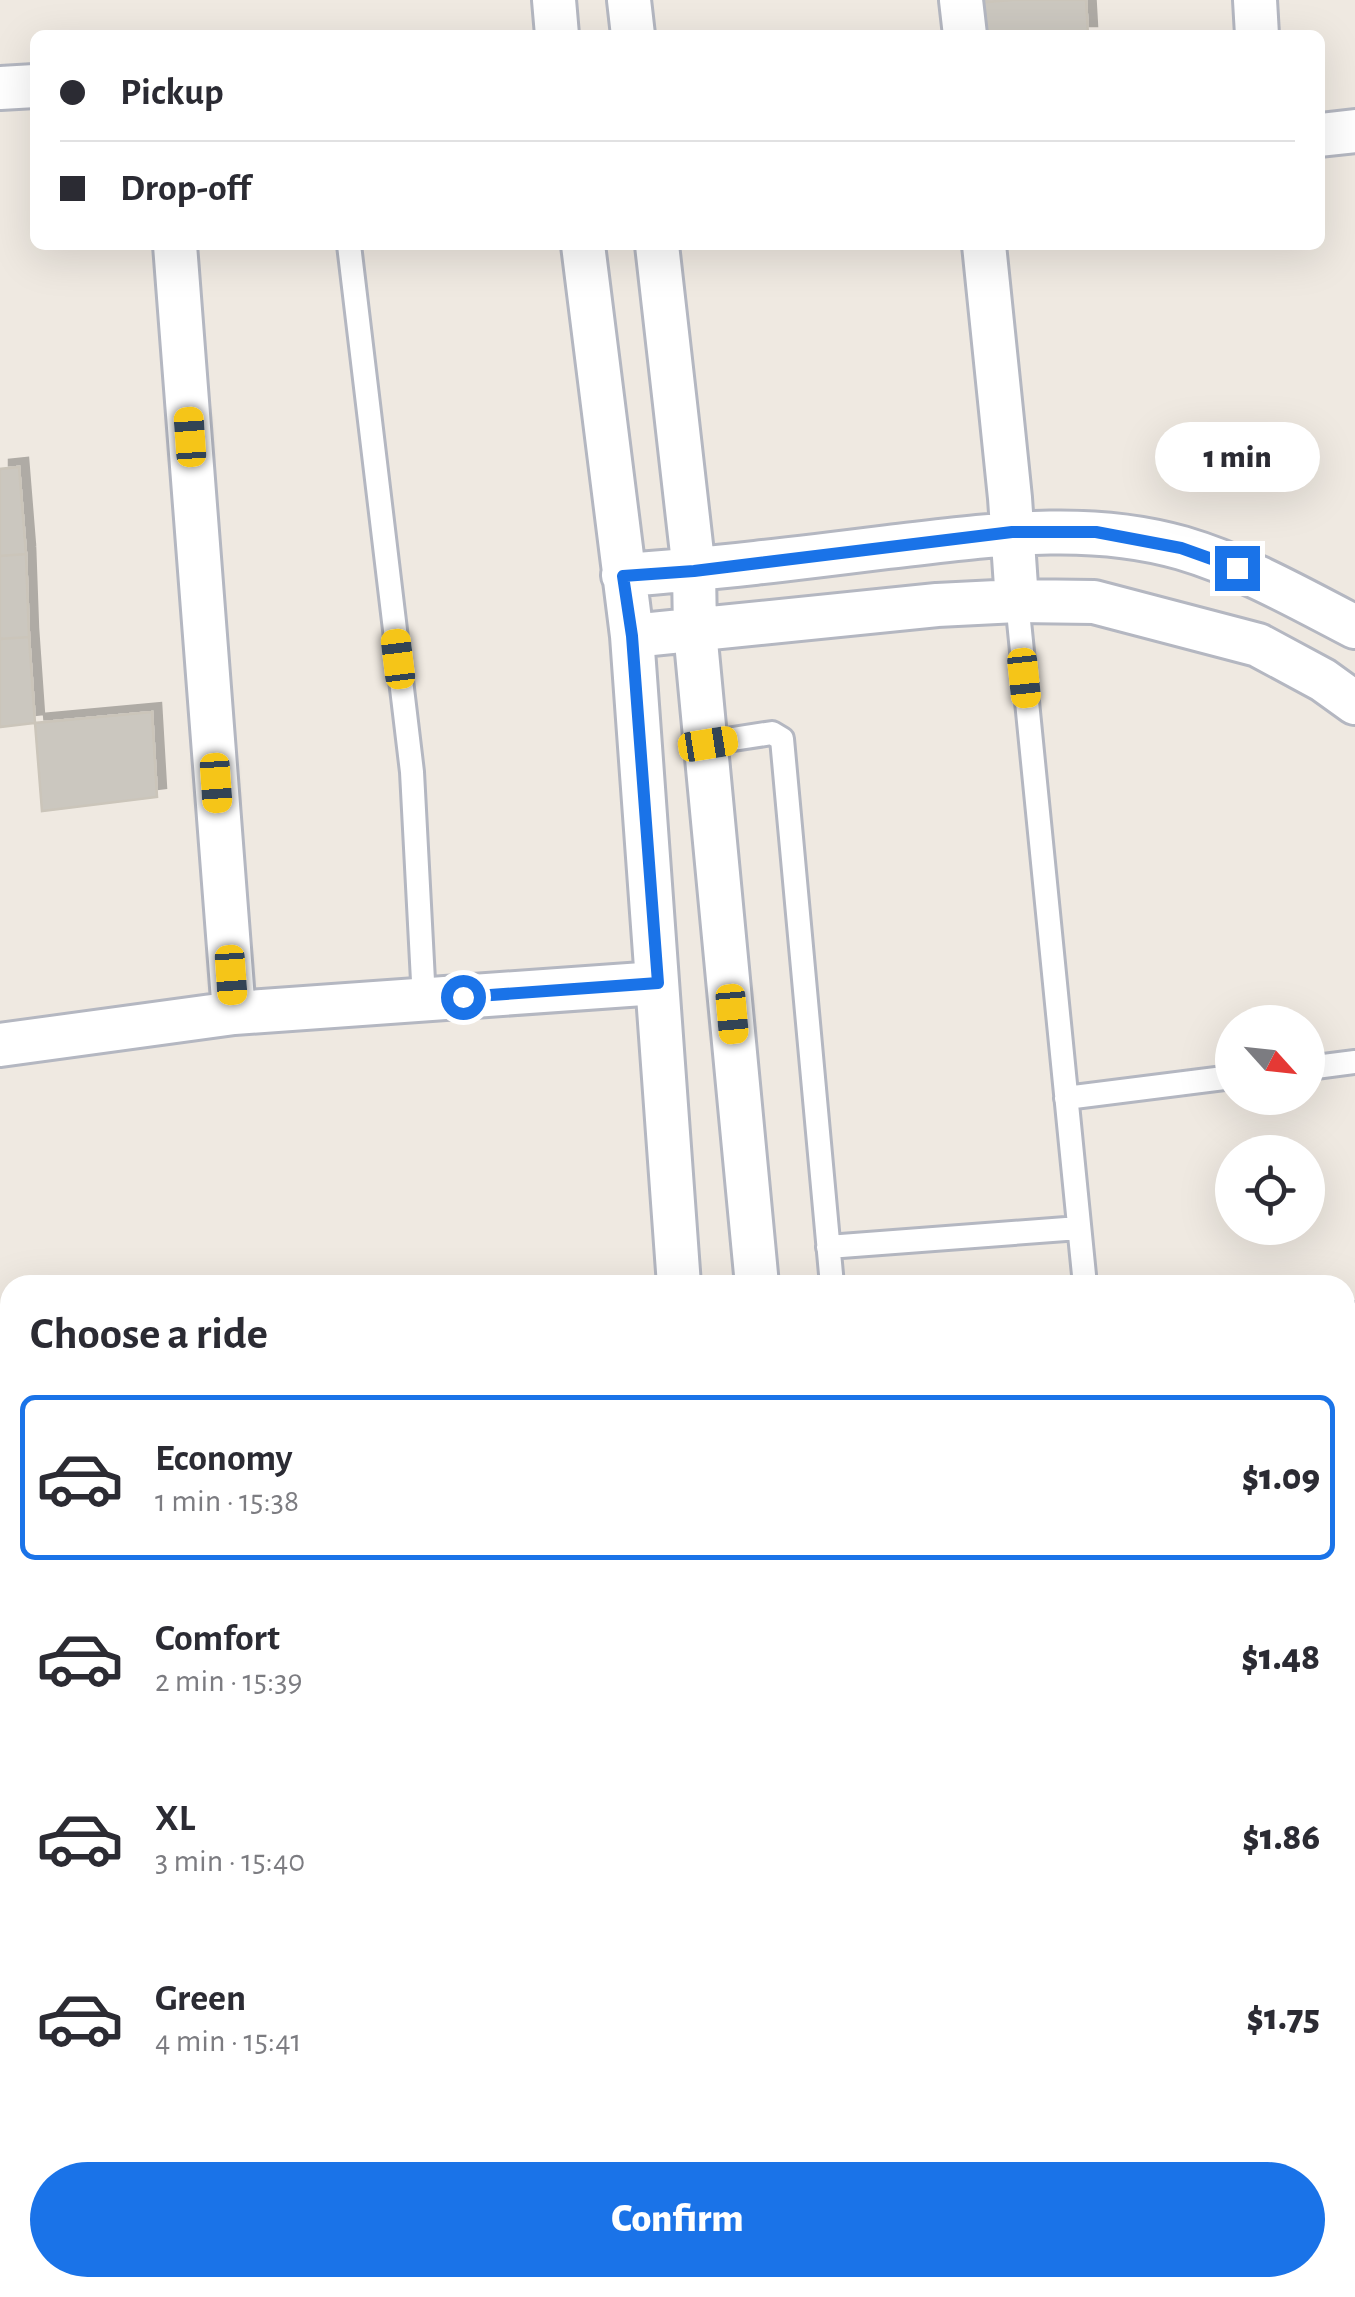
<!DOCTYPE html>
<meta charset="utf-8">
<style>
:root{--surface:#fff;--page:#f7f7f7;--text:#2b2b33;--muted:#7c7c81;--line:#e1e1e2;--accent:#1a73e8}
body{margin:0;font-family:"Alegreya Sans",sans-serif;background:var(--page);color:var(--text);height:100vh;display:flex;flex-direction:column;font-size:38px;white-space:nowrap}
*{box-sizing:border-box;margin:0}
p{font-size:32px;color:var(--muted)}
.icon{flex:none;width:55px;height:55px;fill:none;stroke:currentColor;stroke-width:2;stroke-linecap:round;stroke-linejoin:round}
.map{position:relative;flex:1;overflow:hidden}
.drawer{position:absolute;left:0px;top:1275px;width:1355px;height:1022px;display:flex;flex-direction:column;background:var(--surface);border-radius:30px 30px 0 0;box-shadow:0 10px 40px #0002}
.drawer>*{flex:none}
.top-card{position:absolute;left:30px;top:30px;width:1295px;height:220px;border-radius:15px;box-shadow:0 10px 40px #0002;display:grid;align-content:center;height:220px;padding:0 30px;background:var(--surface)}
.needle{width:65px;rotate:117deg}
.tools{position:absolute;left:1215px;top:1005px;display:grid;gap:20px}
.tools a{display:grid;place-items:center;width:110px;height:110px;border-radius:50%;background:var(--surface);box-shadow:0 10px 40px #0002;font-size:50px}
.end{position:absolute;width:45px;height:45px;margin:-22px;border:12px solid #1a73e8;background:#fff;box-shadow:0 0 0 5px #fff}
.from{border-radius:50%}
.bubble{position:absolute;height:70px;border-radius:35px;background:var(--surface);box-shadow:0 10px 40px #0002;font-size:32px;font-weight:800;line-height:70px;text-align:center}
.car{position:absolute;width:30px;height:60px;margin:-30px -15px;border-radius:12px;box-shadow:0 0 8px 2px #0007;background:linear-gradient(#f5c518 24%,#345 0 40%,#f5c518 0 76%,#345 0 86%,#f5c518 0)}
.top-card b{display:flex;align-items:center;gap:35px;height:95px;font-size:38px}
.top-card b+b{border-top:2px solid var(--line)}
.top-card i{width:25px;height:25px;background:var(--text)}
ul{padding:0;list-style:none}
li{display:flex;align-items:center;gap:30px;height:165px;margin:0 20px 15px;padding:0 10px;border:5px solid transparent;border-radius:15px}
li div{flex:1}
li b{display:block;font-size:38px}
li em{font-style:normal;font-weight:800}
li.active{border-color:var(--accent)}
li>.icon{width:90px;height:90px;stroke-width:1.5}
h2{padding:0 30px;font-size:45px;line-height:120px}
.button{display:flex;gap:20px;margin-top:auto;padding:20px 30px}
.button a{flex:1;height:115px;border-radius:60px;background:var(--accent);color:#fff;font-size:40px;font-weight:800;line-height:115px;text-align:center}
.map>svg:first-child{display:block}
</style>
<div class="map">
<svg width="1355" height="2297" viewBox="0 0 1355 2297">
<defs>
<filter id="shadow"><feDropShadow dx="9" dy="-9" stdDeviation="0" flood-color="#0004"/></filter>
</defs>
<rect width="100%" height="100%" fill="#efe9e1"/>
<path fill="#cbc7bf" stroke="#cbc5ba" stroke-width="2.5" filter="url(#shadow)" d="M1012,0H1086L1088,35H975L974,3Z
M19,467L26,554L0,556V469Z
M26,554L29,637L0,639V556Z
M29,637L35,723L0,727V639Z
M152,712L157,797L42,811L35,723Z"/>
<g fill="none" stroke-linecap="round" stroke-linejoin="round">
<g stroke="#b4b7c1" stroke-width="28">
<path id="service" d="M349,245L412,772L424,1000
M1017,601L1085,1285
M707,743L772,733L782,739L832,1285
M1308,1068L1355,1062
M1066,1098L1232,1077
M828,1247L1079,1228
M1345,1315L1355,1314"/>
</g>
<g stroke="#b4b7c1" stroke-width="48">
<path id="minor" d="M554,0L557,35
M629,0L633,35
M961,0L965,35
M1255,0L1257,35
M0,88L35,86
M1320,135L1355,131
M175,245L234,1013
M583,245L632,636L679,1285
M657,245L694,571L695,631L757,1285
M984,245L1010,498L1017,601
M623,575C712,569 800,558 888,547C986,536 1085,520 1182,548C1243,566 1299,598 1355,627
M632,636L937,605L1017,601L1094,602L1258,645L1323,680L1355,703
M0,1045L234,1013L657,983
M0,1428L10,1427
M0,1472L10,1471
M0,1831L10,1830
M1345,2062H1355
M1345,2130L1355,2131
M0,2178L10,2177
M522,2288L523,2297
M923,2288L924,2297
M1286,2288L1287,2297"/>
</g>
<use href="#service" stroke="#fff" stroke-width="22"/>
<use href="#minor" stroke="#fff" stroke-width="42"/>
</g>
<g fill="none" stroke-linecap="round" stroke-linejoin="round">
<path stroke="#1a73e8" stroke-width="12" d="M463,997L658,983L632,636L623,576L694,571L1012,532H1096L1181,548L1237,568"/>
</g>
</svg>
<div class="tools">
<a><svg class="needle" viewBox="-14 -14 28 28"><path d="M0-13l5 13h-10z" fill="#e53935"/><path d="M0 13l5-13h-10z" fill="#7c7c81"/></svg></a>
<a><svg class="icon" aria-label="locate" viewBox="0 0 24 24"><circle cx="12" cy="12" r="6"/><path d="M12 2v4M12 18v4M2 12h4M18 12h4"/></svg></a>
</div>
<i class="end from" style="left:463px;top:997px"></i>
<i class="end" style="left:1237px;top:568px"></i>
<div class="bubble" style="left:1155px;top:422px;width:165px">1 min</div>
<i class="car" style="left:190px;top:437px;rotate:356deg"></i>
<i class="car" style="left:398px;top:659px;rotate:353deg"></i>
<i class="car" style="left:1024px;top:678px;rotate:174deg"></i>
<i class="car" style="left:708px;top:744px;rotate:81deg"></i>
<i class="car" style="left:216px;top:783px;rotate:176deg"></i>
<i class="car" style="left:231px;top:975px;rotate:176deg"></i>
<i class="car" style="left:732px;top:1014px;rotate:175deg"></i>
<div class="top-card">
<b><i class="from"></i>Pickup</b>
<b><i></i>Drop-off</b>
</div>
<section class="drawer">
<h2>Choose a ride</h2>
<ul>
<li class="active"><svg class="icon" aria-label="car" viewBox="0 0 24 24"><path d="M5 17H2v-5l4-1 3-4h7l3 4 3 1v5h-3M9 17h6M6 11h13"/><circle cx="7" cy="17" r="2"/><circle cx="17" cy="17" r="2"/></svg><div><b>Economy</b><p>1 min · 15:38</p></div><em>$1.09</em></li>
<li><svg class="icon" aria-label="car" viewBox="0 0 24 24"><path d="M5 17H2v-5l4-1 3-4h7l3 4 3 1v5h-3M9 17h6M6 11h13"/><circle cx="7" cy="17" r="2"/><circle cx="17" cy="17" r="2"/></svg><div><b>Comfort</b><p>2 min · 15:39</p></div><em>$1.48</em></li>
<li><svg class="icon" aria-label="car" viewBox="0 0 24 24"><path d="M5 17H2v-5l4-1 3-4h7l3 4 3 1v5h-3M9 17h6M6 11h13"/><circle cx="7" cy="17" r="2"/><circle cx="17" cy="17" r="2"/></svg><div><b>XL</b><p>3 min · 15:40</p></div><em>$1.86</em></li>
<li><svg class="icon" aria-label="car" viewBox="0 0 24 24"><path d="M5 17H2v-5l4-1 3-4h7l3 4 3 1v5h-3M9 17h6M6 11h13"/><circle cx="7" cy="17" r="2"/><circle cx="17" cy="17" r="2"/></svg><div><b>Green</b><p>4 min · 15:41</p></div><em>$1.75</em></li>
</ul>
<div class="button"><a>Confirm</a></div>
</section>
</div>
